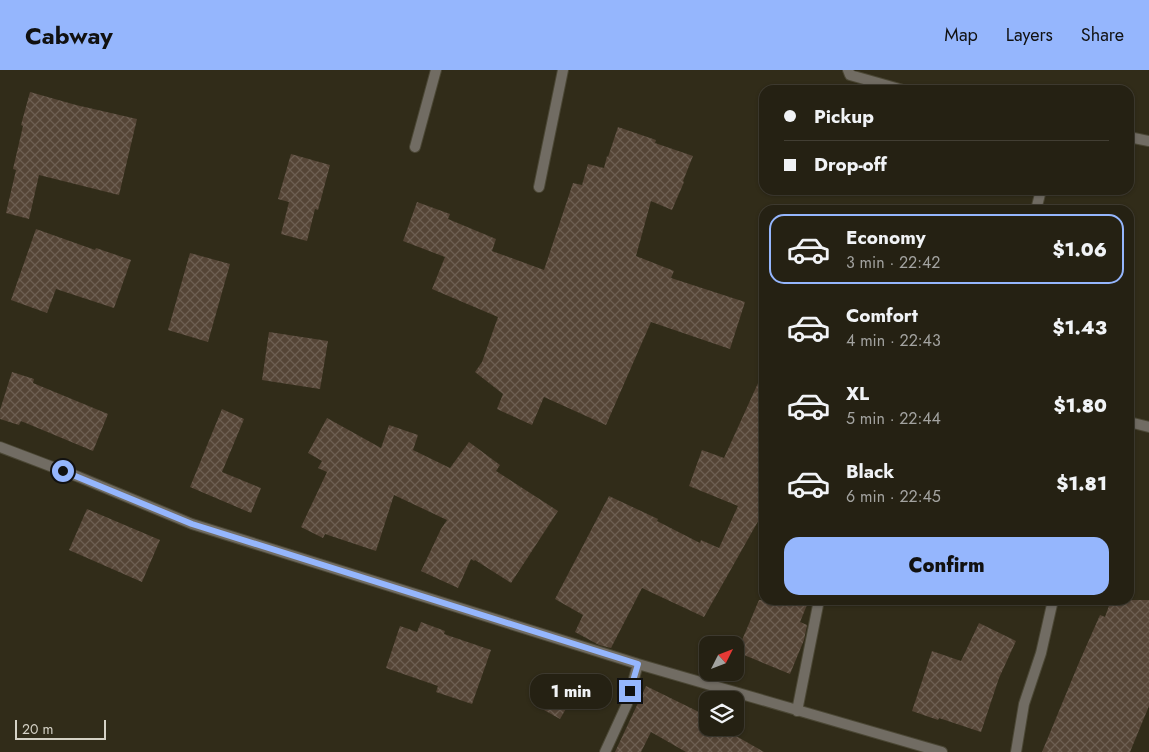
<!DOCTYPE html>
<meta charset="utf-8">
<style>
:root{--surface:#252113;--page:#312e21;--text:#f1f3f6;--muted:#a3a3a0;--line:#423e33;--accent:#95b6fd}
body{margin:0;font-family:Jost,sans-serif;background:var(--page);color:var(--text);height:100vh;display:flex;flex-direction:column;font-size:19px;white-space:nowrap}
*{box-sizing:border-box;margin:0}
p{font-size:16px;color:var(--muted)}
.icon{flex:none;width:28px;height:28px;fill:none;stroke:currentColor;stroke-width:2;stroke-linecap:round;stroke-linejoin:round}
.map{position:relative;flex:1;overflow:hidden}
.sheet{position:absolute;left:759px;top:135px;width:375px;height:400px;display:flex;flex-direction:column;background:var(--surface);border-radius:15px;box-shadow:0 1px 4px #0004,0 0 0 1px var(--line)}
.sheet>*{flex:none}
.hud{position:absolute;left:759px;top:15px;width:375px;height:110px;border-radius:15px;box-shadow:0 1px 4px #0004,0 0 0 1px var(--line);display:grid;align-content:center;height:110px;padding:0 25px;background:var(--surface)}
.needle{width:32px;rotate:48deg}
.fabs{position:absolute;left:699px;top:566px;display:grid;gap:10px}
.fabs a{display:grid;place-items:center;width:45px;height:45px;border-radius:10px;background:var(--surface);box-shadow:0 1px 4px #0004,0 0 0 1px var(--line);font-size:25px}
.scale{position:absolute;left:15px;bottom:12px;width:91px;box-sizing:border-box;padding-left:5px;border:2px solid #d5d2c6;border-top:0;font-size:14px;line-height:18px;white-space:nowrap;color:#d5d2c6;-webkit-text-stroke:4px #312c19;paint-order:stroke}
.end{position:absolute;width:22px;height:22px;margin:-11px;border:6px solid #95b6fd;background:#111;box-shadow:0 0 0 2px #111}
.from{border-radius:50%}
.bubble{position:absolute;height:35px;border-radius:15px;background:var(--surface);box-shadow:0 1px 4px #0004,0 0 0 1px var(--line);font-size:16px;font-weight:800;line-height:35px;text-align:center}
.hud b{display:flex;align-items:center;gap:18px;height:48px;font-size:19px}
.hud b+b{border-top:1px solid var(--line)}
.hud i{width:12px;height:12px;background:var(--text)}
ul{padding:9px 0 0;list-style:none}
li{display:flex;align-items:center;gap:15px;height:70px;margin:0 10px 8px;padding:0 15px;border:2px solid transparent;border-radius:15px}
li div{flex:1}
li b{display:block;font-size:19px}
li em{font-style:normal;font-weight:800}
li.active{border-color:var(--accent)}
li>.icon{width:45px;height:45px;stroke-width:1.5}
.action{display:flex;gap:10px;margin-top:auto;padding:10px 25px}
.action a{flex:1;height:58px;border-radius:15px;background:var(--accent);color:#111;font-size:20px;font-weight:800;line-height:58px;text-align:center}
header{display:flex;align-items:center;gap:30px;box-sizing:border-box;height:70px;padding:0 25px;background:var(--accent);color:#111}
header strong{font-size:24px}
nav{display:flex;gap:28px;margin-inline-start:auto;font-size:18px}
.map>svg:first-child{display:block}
</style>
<header>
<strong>Cabway</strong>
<nav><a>Map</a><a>Layers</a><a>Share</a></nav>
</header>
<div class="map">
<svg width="1149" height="682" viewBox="0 0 1149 682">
<defs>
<pattern id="building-cross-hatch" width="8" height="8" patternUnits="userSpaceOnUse" patternTransform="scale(1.25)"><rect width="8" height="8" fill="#554536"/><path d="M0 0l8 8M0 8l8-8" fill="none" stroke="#6d5f52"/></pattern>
</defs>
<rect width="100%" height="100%" fill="#312c19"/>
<path fill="url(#building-cross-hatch)" d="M30,22L76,35L137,49L119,125L39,105L29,149L6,143L16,100L13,99L23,56L21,55Z
M618,57L656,70L655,73L693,86L683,111L684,112L672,140L651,131L636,186L674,201L671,208L745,232L730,279L651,252L606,355L544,327L532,355L497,339L503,324L475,302L482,292L498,247L432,219L445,187L403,171L417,132L450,144L448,149L496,169L492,181L544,200L573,113L582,115L588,94L604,98L607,86L608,87Z
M291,84L330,95L318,140L315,139L307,171L281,164L289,132L278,129Z
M36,159L95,180L96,178L131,190L114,238L56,219L47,243L11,230Z
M190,183L230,194L208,272L168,260Z
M269,262L328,271L320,319L262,310Z
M764,300V447L761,446L704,547L642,518L611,578L599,575L575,562L583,545L555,529L609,426L658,449L657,451L700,473L701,470L719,478L738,436L689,416L702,380L724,388Z
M12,302L34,309L33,313L108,344L93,381L21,351L19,355L0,349V340Z
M222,339L244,349L222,402L261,418L251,443L190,417Z
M327,348L381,378L389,355L418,365L413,380L450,398L469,372L500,395L496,401L558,441L511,513L475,490L474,491L471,489L458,518L421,501L441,459L447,450L394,425L376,481L325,464L323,468L301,457L327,402L318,398L322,391L308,383Z
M87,439L160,470L142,512L69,480Z
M759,530H809L800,552L807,555L804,570L790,604L737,582Z
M1111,530H1149V636L1130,682H1042L1078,595L1100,545L1105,547Z
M421,552L445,561L444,564L491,580L472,634L436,622L438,616L386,598L400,556L417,562Z
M979,553L1016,571L999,608L981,662L939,648L938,650L912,641L932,581L961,591Z
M552,605L577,620L560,649L535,635Z
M646,616L701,643L700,645L708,649V658H722L764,682H686L651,662L641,682H615Z"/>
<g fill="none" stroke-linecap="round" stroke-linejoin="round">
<g stroke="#4b4735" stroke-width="12">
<path id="street" d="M848,0L850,5L903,20
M1129,67L1149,71
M415,77L436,0
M539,117L563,0
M1036,140L1041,120
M1129,352L1149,357
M0,377L79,407L192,454L638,594L942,682
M797,641L819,530
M605,682L627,634L638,594
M1016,682L1024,634L1041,583L1053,530"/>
</g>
<use href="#street" stroke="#716c63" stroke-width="10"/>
</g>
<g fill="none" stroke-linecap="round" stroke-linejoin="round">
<path stroke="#95b6fd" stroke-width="6" d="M63,401L192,454L638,594L630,621"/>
</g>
</svg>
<div class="fabs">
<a><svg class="needle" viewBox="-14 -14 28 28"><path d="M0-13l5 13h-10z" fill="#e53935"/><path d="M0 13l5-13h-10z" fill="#a3a3a0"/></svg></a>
<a><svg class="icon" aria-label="layers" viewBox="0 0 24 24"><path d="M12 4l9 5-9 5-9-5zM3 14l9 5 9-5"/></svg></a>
</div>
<div class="scale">20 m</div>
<i class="end from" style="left:63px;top:401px"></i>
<i class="end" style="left:630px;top:621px"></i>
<div class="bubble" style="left:530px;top:604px;width:82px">1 min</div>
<div class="hud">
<b><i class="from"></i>Pickup</b>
<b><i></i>Drop-off</b>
</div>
<section class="sheet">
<ul>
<li class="active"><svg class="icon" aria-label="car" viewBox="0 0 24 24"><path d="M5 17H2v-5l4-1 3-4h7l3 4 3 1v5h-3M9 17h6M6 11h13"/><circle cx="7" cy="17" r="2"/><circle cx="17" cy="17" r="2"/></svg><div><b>Economy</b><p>3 min · 22:42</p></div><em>$1.06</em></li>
<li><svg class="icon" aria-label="car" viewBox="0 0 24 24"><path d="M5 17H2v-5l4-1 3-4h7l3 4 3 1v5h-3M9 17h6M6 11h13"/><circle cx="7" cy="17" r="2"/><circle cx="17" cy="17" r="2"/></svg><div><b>Comfort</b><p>4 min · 22:43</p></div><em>$1.43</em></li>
<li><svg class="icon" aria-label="car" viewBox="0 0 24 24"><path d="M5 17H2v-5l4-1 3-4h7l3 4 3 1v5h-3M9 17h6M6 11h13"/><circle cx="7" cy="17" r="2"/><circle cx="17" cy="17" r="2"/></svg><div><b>XL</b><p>5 min · 22:44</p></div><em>$1.80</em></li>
<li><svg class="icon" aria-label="car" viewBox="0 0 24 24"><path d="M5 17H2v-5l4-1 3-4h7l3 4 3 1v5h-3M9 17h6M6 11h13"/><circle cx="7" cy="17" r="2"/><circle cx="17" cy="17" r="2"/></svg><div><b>Black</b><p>6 min · 22:45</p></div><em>$1.81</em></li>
</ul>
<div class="action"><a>Confirm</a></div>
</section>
</div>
